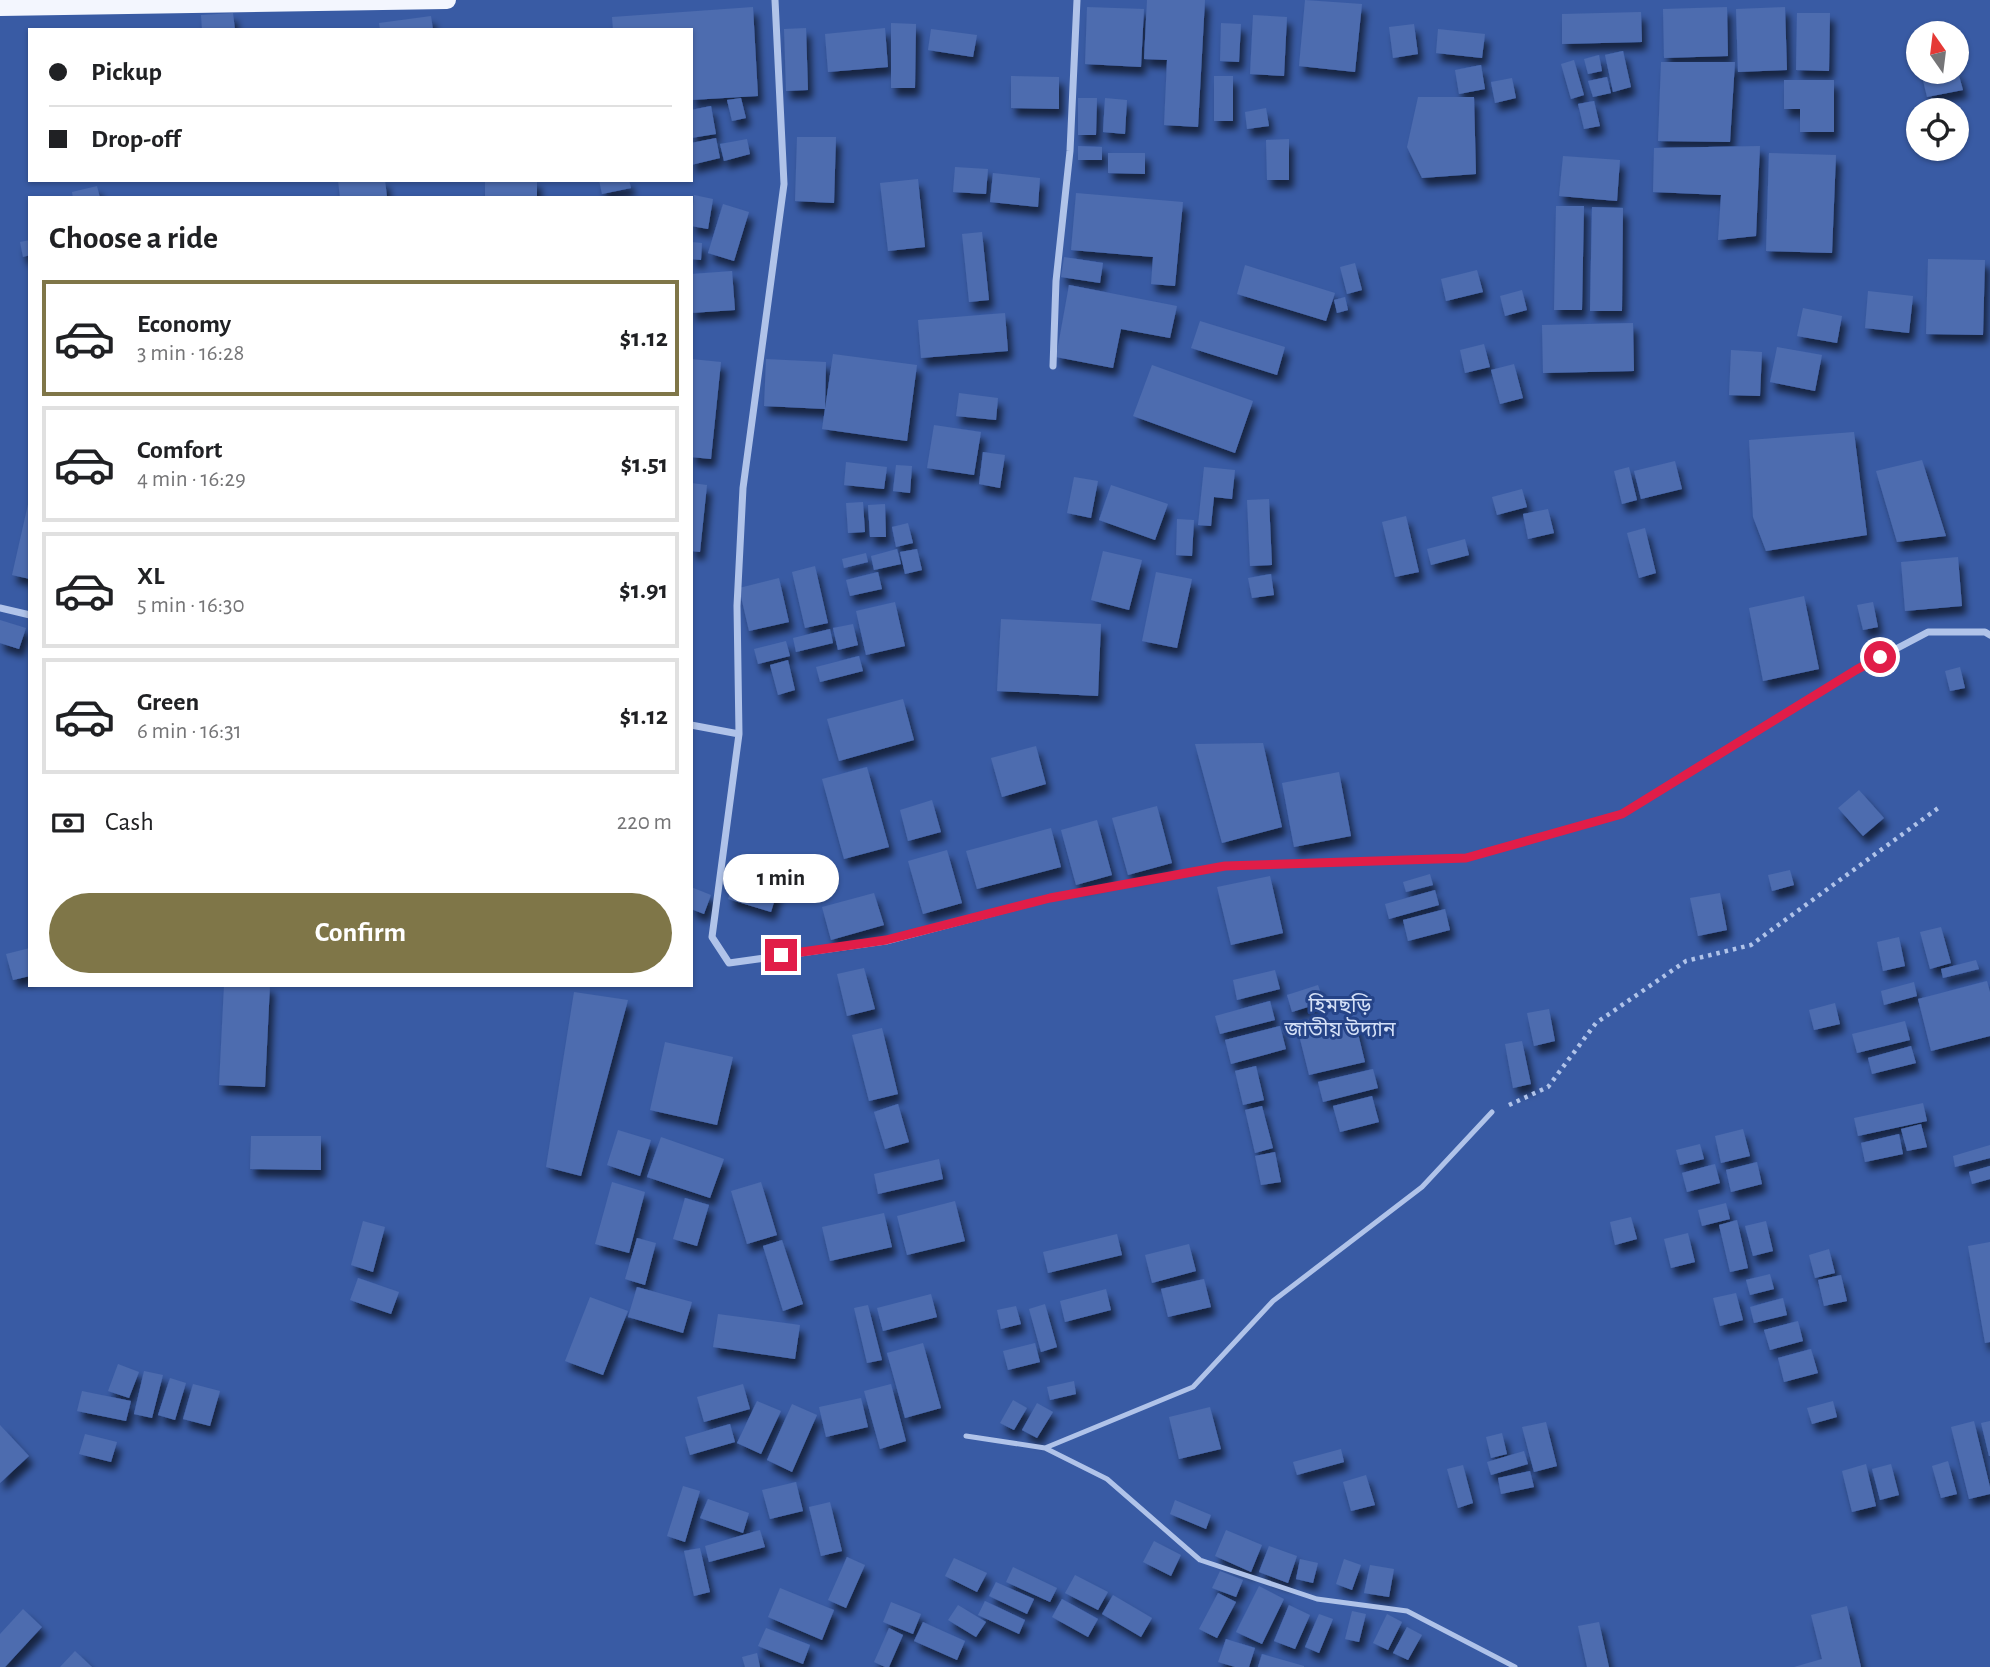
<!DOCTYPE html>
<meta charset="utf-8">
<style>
:root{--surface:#fff;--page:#f6f6f6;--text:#202124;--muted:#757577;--line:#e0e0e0;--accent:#7f7648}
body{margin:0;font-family:"Alegreya Sans","Noto Sans Bengali",sans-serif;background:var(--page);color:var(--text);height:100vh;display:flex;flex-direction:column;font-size:26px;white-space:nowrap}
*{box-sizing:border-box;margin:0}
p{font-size:23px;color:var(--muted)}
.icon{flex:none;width:38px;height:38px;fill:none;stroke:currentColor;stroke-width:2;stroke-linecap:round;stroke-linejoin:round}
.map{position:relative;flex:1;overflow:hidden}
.side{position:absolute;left:28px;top:196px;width:665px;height:791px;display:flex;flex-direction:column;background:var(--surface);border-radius:0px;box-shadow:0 2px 5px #0004}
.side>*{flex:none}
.banner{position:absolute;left:28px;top:28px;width:665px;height:154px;border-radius:0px;box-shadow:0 2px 5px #0004;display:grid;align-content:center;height:154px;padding:0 21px;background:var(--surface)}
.needle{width:46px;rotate:346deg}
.tools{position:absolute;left:1906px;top:21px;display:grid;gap:14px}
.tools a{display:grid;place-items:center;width:63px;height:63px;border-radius:50%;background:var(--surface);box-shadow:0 2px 5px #0004;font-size:35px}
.end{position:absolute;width:32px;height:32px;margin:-16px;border:9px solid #e11d48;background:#fff;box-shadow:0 0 0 4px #fff}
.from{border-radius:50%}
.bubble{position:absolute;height:49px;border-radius:24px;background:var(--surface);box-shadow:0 2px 5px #0004;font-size:23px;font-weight:700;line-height:49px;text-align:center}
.banner b{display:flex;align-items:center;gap:24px;height:66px;font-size:26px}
.banner b+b{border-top:2px solid var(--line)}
.banner i{width:18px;height:18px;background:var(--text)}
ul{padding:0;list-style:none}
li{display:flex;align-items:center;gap:21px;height:116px;margin:0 14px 10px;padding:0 7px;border:4px solid var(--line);border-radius:0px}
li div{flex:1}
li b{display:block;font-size:26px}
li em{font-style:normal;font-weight:700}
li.active{border-color:var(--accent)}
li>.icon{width:63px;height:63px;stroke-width:1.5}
h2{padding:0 21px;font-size:32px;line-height:84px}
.pay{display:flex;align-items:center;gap:18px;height:77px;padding:0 21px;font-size:26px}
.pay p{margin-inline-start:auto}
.cta{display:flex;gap:14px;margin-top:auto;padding:14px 21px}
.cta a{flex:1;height:80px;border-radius:42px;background:var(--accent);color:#fff;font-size:28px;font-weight:700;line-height:80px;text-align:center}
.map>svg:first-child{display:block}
</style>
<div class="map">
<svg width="1990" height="1667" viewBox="0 0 1990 1667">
<defs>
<filter id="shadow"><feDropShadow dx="4.5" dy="8" stdDeviation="3.5" flood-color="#0009"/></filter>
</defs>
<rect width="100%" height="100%" fill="#254387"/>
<path fill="#395ba4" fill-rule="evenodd" d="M0,0H1990V1667H0ZM30,30H691V180H30ZM1918,33H1956V72H1918ZM1918,110H1956V149H1918ZM30,198H691V985H30Z"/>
<path fill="#4d6caf" filter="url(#shadow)" d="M1147,0H1205L1198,127L1164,125L1167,60L1144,59Z
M1305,0L1362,4L1355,72L1299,66Z
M753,7L758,96L691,100V30H613L612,17Z
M1087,7L1144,9L1141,67L1085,64Z
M1727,7L1728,56L1664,58L1663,9Z
M1785,7L1787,70L1738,72L1736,9Z
M1641,12L1642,42L1562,44V14Z
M233,13L235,30H202L201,15Z
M1797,13H1830L1829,71L1796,70Z
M1253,15L1287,17L1284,76L1250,74Z
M431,16L433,30H380L379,23Z
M891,23L916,24L915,88H891Z
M1221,23L1241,24L1239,62L1220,61Z
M1414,24L1418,54L1393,58L1389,27Z
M806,28L808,90L786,91L784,29Z
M885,28L888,67L828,72L825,34Z
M931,29L977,35L973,57L928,50Z
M1438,29L1485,34L1482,58L1436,53Z
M1623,51L1631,87L1613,92L1605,55Z
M1599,55L1602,71L1588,74L1584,59Z
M1574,60L1584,95L1571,99L1561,64Z
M1661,62H1735L1730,142L1658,141Z
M1481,65L1485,89L1459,94L1455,70Z
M1956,65L1963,90L1927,97L1921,72H1956Z
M1011,76L1059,77V109L1011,108Z
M1214,76H1233V121H1214Z
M1607,77L1611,93L1593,97L1588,81Z
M1512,78L1516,98L1495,103L1491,82Z
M1784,80H1834V132H1800V109H1784Z
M1418,97H1474L1476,174L1422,178L1407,147Z
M741,98L746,118L732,121L727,100Z
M1078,98H1097L1096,135H1078Z
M1105,98L1127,100L1125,134L1103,132Z
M1594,101L1600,126L1584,129L1578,104Z
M711,106L716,134L691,138V110Z
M1266,108L1269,126L1247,129L1245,112Z
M797,137H836L834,203L795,201Z
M716,138L720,158L691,165V143Z
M747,139L750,154L724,161L720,144Z
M1289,139V180H1267L1266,140Z
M1078,146L1102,147V160H1078Z
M1760,146L1756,236L1718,240L1721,195L1653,192L1654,148Z
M1108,153H1145V174L1108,173Z
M1769,153L1836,155L1832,253L1766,251Z
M1563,156L1620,160L1617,201L1559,196Z
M955,167L988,169L986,194L953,192Z
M993,173L1040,178L1038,207L990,202Z
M918,179L925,247L888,251L880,183Z
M338,180H385L387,197L340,198Z
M485,180H537V198H485Z
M599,180H629L631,188L602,194Z
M97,186L100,198H73L72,192Z
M1076,193L1183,202L1175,286L1151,284L1153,257L1071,250Z
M694,195L713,199L708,229L691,226Z
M723,204L749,212L734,261L708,253Z
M1556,206H1584L1582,310H1554Z
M1592,207L1623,208L1622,311H1590Z
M982,232L989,300L969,302L962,234Z
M30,240V255L23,257L20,242Z
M691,242L702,243L701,260L691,259Z
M1064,257L1103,263L1100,283L1061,277Z
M1928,259L1985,260L1983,335L1926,334Z
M1355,263L1362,290L1347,294L1340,267Z
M1245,265L1335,293L1326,321L1237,294Z
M1477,270L1483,292L1446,301L1441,279Z
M732,271L735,310L691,313V274Z
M1069,285L1177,306L1170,338L1121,329L1113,368L1056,357Z
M1522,290L1527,310L1505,316L1500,296Z
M1868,291L1913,296L1909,333L1865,328Z
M1345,297L1348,310L1337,313L1334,300Z
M1803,308L1842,316L1837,343L1797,336Z
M1005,313L1008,351L921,358L918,320Z
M1200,321L1285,347L1277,375L1191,348Z
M1633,323L1634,371L1543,373L1542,325Z
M1484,344L1490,367L1465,373L1460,350Z
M1777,347L1822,355L1815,391L1770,382Z
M1731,350L1762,352L1760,396L1729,395Z
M833,354L917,365L907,441L822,429Z
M691,359L721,362L711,459L691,457Z
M766,359L826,362L825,409L764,406Z
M1514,364L1523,398L1500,404L1491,370Z
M1152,365L1253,401L1235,453L1133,416Z
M959,393L998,398L996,420L956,416Z
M934,425L981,432L974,475L927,468Z
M1854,432L1867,535L1766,551L1753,517L1749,440Z
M983,452L1005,455L1000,488L979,484Z
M1922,460L1946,536L1897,542L1876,471Z
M1675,461L1682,489L1641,499L1634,471Z
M846,462L887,467L884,489L844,485Z
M896,465L912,466L910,493L893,491Z
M1204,467L1235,470L1232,499L1214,497L1211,526L1198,525Z
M1629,467L1637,500L1622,504L1614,471Z
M1074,477L1098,481L1091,518L1067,513Z
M691,483L707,485L700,552L691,551Z
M1111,485L1168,504L1155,540L1099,520Z
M1522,489L1527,507L1497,515L1492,497Z
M1269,499L1272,565L1250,566L1247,500Z
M29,500H30V579L12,575Z
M863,502L865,532L848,533L846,503Z
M885,504L886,537H870L868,505Z
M1548,509L1554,533L1528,539L1523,514Z
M1406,516L1419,572L1395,577L1382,522Z
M1177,519L1194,520L1192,556L1176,555Z
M908,523L913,543L896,547L892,527Z
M1645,528L1656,573L1639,578L1627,533Z
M1465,539L1469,555L1431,565L1427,549Z
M897,549L901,564L874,570L871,556Z
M917,549L922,570L905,574L900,552Z
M1103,551L1142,560L1129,610L1091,600Z
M866,553L868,562L844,568L842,559Z
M1958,557L1962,606L1905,611L1901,562Z
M815,566L828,623L805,628L792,572Z
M878,572L882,589L850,596L846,580Z
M1156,572L1192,579L1177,648L1142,641Z
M1271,574L1274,595L1252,598L1248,578Z
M779,578L789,622L749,631L739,588Z
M1804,596L1819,669L1763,681L1749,608Z
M895,602L905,646L866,655L856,611Z
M1873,602L1878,627L1863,630L1857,605Z
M1001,619L1101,624L1098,696L997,691Z
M0,620L26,628L19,649L0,643Z
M853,624L858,645L838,650L833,628Z
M830,629L833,643L796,652L793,638Z
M786,641L790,656L758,664L754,649Z
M859,656L863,671L820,682L816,667Z
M788,660L795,690L778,695L770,665Z
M1960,667L1965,688L1950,691L1945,671Z
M903,699L914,740L839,761L827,719Z
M1263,743L1282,827L1222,843L1195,744Z
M1036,746L1046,784L1002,797L991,758Z
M867,767L889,847L844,859L822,779Z
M1339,772L1351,836L1294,847L1282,783Z
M1859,790L1884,818L1863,836L1838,808Z
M932,800L941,832L908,841L900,810Z
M1157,806L1172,863L1128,875L1112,818Z
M1097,820L1112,875L1076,885L1061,830Z
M1051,828L1061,867L977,889L966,851Z
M947,850L962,903L923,914L908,861Z
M1790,870L1794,885L1772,891L1768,875Z
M737,873L779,886L771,912L728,899Z
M1430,874L1433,885L1406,892L1403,882Z
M1270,876L1283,933L1231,945L1217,887Z
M691,887L711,895L704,914L691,909Z
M1435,890L1439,905L1389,919L1385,904Z
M874,893L884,925L831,940L822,907Z
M1720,893L1727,930L1698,936L1690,898Z
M1445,909L1450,930L1408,941L1403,920Z
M1941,927L1951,963L1930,969L1920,932Z
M1899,937L1905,966L1883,971L1877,942Z
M30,948V976L13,980L6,954Z
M1976,960L1979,969L1943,978L1941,969Z
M864,968L875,1009L847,1016L837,974Z
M1275,970L1280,989L1237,1000L1233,980Z
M1987,981L1990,992V1036L1931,1051L1918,999Z
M1914,982L1917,996L1884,1005L1881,991Z
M224,985H270L265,1087L219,1085Z
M1318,985L1324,1002L1292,1012L1287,995Z
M574,992L628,1000L581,1176L546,1167Z
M1270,1001L1275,1020L1220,1034L1215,1016Z
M1835,1003L1840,1024L1814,1030L1809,1010Z
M1549,1009L1555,1041L1534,1046L1527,1013Z
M1354,1017L1365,1062L1309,1075L1298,1031Z
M1905,1021L1910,1040L1857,1053L1852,1034Z
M1280,1026L1286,1049L1231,1064L1225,1040Z
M882,1028L898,1094L869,1101L852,1035Z
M1522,1041L1531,1084L1513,1088L1505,1044Z
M665,1042L733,1057L717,1125L650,1110Z
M1911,1046L1916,1063L1872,1074L1868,1058Z
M1256,1066L1264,1100L1243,1105L1235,1071Z
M1373,1069L1378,1088L1323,1102L1318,1082Z
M1372,1096L1379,1122L1340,1132L1333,1106Z
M1923,1103L1927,1121L1858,1136L1854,1118Z
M898,1104L909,1142L885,1149L874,1112Z
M1262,1106L1273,1148L1255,1153L1245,1110Z
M1921,1124L1927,1147L1907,1151L1901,1129Z
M1743,1129L1750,1156L1721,1163L1715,1136Z
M618,1130L651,1140L640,1176L607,1165Z
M1899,1134L1903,1154L1865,1162L1861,1143Z
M251,1136H321V1170L250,1169Z
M661,1137L724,1159L710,1198L647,1177Z
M1700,1144L1704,1159L1680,1165L1676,1150Z
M1990,1145V1158L1955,1167L1953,1156Z
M1275,1152L1281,1182L1261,1185L1255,1156Z
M939,1159L943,1179L878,1194L874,1174Z
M1757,1162L1762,1184L1731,1192L1726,1170Z
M1715,1164L1720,1183L1687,1192L1682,1173Z
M1990,1166V1179L1972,1184L1969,1172Z
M612,1182L645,1192L629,1253L595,1244Z
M761,1182L777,1235L747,1244L731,1191Z
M685,1198L709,1205L697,1246L673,1239Z
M955,1201L965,1241L907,1255L897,1216Z
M1726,1203L1730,1219L1702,1226L1698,1210Z
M884,1213L892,1247L830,1261L822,1227Z
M1631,1217L1637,1239L1615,1245L1610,1222Z
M1737,1220L1748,1268L1730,1272L1719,1225Z
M363,1221L385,1227L373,1272L351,1265Z
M1766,1221L1773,1251L1753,1256L1745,1226Z
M1688,1233L1695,1262L1671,1268L1664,1239Z
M1117,1234L1122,1255L1048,1273L1043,1252Z
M637,1238L656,1243L645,1285L625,1279Z
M782,1240L803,1304L783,1311L763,1246Z
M1990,1242V1342L1985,1343L1968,1246Z
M1189,1244L1196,1271L1152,1283L1145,1255Z
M1829,1249L1835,1273L1815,1278L1809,1255Z
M1770,1274L1774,1289L1750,1295L1746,1280Z
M1841,1275L1847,1301L1824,1306L1818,1280Z
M358,1278L399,1292L391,1314L350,1300Z
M1204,1279L1211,1307L1168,1317L1161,1289Z
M637,1287L692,1302L683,1333L628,1317Z
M1106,1289L1111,1310L1065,1322L1060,1301Z
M1736,1293L1743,1320L1720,1326L1713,1298Z
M931,1294L937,1317L883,1331L877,1308Z
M590,1297L628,1311L603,1375L565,1361Z
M1783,1298L1787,1315L1754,1323L1750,1307Z
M1045,1304L1057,1347L1041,1352L1029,1309Z
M868,1305L882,1360L867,1363L854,1308Z
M1016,1306L1021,1324L1001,1329L997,1310Z
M718,1314L800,1325L795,1359L713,1347Z
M1798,1321L1803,1341L1770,1350L1764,1330Z
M923,1343L941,1408L905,1418L887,1353Z
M1035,1343L1040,1362L1008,1370L1003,1351Z
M1811,1349L1818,1373L1784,1382L1778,1358Z
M118,1364L139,1372L129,1398L108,1391Z
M144,1371L163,1375L152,1418L134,1414Z
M170,1378L186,1383L175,1420L158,1415Z
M1074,1381L1076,1394L1050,1400L1047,1387Z
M193,1384L220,1391L210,1426L183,1419Z
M743,1384L750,1409L704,1422L697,1397Z
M891,1384L906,1441L880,1449L864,1391Z
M82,1391L131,1401L126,1421L77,1411Z
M861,1398L868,1427L826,1437L819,1407Z
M1013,1400L1027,1408L1014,1430L1000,1423Z
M757,1401L781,1411L761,1454L737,1443Z
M1833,1401L1837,1417L1812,1424L1807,1408Z
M1037,1403L1053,1412L1037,1438L1022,1430Z
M792,1404L817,1415L792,1472L767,1460Z
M1210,1407L1221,1449L1179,1459L1169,1417Z
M1974,1421L1990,1487V1494L1969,1499L1951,1427Z
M1990,1421V1456H1989L1981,1423Z
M1546,1422L1557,1466L1534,1472L1522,1427Z
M730,1424L735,1442L690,1455L685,1437Z
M0,1425L29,1456L0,1483Z
M1502,1433L1507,1454L1491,1458L1486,1437Z
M85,1434L117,1442L111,1462L79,1454Z
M1341,1449L1344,1462L1297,1475L1293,1462Z
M1524,1451L1528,1464L1491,1475L1487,1462Z
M1948,1461L1957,1494L1941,1498L1932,1466Z
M1866,1464L1876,1506L1852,1512L1842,1471Z
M1891,1464L1899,1495L1880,1500L1872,1469Z
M1463,1465L1473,1503L1458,1508L1447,1469Z
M1530,1471L1534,1487L1501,1494L1498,1478Z
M1366,1475L1375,1505L1351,1511L1343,1482Z
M796,1482L803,1511L770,1519L762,1490Z
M683,1486L700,1491L685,1542L667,1536Z
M708,1499L749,1513L743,1533L700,1518Z
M1175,1500L1211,1515L1206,1529L1170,1514Z
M830,1502L842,1551L821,1556L809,1507Z
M760,1530L765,1547L709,1562L705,1546Z
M1226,1530L1262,1545L1251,1572L1215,1556Z
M1154,1541L1181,1555L1171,1576L1143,1562Z
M1269,1546L1297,1556L1288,1583L1259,1572Z
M700,1548L710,1592L694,1596L684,1551Z
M847,1557L865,1565L846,1608L828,1600Z
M954,1558L987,1573L977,1592L945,1576Z
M1300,1559L1318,1563L1313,1583L1296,1579Z
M1344,1559L1361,1565L1352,1590L1336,1584Z
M1370,1565L1394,1569L1389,1597L1364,1593Z
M1013,1567L1057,1588L1050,1602L1006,1582Z
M1220,1571L1243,1580L1236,1597L1212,1588Z
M1075,1575L1108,1592L1098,1610L1065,1593Z
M996,1582L1034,1599L1027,1614L989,1596Z
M1259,1586L1284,1599L1262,1644L1236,1632Z
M780,1588L834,1610L822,1640L768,1617Z
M1218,1593L1236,1602L1217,1638L1199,1629Z
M1113,1595L1152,1618L1141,1637L1102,1614Z
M1062,1599L1098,1619L1088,1637L1052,1617Z
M985,1601L1025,1620L1019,1634L978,1615Z
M891,1602L921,1614L913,1634L883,1622Z
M958,1605L986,1622L976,1637L948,1620Z
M1289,1605L1310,1615L1295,1649L1274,1641Z
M1847,1606L1861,1667H1794L1822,1659L1811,1615Z
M23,1609L42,1627L5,1667H0V1634Z
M1352,1611L1366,1614L1359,1642L1345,1639Z
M1319,1614L1333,1619L1319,1653L1305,1647Z
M1387,1614L1402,1622L1388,1650L1373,1643Z
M923,1622L965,1641L957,1660L914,1641Z
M1599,1622L1609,1667H1587L1578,1626Z
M1407,1627L1422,1635L1408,1660L1393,1653Z
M766,1628L810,1645L803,1664L758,1646Z
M889,1628L903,1635L889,1667H885L874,1662Z
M1226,1639L1255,1648L1249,1667H1235L1218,1662Z
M75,1651L92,1667H60Z
M757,1653L760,1667H745L742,1657Z
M1262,1654L1304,1666V1667H1258Z"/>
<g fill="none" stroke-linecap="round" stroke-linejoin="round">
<path stroke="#b0c3e9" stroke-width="4.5" stroke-dasharray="3.5 5" stroke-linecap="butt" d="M1509,1105L1548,1087L1596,1023L1686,961L1751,945L1941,806"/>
<path stroke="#b0c3e9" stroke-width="5" d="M966,1436L1045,1448L1107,1479L1200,1560L1317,1599L1407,1611L1515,1667
M1045,1448L1193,1387L1273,1301L1422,1187L1492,1112"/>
<path stroke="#b0c3e9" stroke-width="7" d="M1053,366L1056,281L1070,151L1077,0
M0,608L30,615
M691,725L739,734L712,937L729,963L886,941L1050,898L1225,866L1466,858L1622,814L1856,670L1928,632H1985L1990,635
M739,734L737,606L743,488L784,184L775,0"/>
<path stroke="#f3f6fe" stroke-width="18" d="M0,7L447,0"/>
</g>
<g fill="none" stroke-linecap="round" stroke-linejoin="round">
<path stroke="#e11d48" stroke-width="9" d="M781,955L886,940L1050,898L1225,866L1466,858L1622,814L1856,670L1880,657"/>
</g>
<g text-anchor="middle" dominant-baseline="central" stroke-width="6" stroke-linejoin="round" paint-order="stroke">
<g font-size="21" fill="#d4e0f7" stroke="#254387">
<text x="1340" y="1005">হিমছড়ি<tspan x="1340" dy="24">জাতীয় উদ্যান</tspan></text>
</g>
</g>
</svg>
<div class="tools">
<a><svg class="needle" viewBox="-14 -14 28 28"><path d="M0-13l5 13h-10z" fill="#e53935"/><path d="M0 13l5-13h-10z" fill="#757577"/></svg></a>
<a><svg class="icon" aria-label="locate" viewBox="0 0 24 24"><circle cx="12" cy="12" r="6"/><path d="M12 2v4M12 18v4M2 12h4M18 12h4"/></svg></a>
</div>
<i class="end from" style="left:1880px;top:657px"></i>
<i class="end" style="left:781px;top:955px"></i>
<div class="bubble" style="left:723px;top:854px;width:116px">1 min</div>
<div class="banner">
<b><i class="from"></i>Pickup</b>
<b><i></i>Drop-off</b>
</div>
<section class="side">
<h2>Choose a ride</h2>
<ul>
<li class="active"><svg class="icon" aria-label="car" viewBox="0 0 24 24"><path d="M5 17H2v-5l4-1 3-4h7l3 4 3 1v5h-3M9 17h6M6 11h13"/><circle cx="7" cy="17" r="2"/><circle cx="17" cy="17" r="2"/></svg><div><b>Economy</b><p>3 min · 16:28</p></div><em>$1.12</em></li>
<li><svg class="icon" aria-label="car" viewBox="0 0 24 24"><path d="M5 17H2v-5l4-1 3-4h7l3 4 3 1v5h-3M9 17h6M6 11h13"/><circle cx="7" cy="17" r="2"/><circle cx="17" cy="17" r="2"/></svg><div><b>Comfort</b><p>4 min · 16:29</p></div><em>$1.51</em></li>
<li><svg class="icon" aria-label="car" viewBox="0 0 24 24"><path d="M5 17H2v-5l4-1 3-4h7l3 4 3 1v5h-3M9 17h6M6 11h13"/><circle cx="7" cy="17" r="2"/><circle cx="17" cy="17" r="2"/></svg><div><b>XL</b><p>5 min · 16:30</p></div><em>$1.91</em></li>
<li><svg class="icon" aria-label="car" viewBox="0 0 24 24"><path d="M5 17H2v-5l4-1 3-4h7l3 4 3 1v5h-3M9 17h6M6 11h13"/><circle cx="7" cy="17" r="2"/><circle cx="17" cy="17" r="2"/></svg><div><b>Green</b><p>6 min · 16:31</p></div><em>$1.12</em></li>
</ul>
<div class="pay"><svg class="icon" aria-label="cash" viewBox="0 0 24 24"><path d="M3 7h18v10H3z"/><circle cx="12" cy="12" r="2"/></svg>Cash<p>220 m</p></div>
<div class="cta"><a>Confirm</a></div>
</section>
</div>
